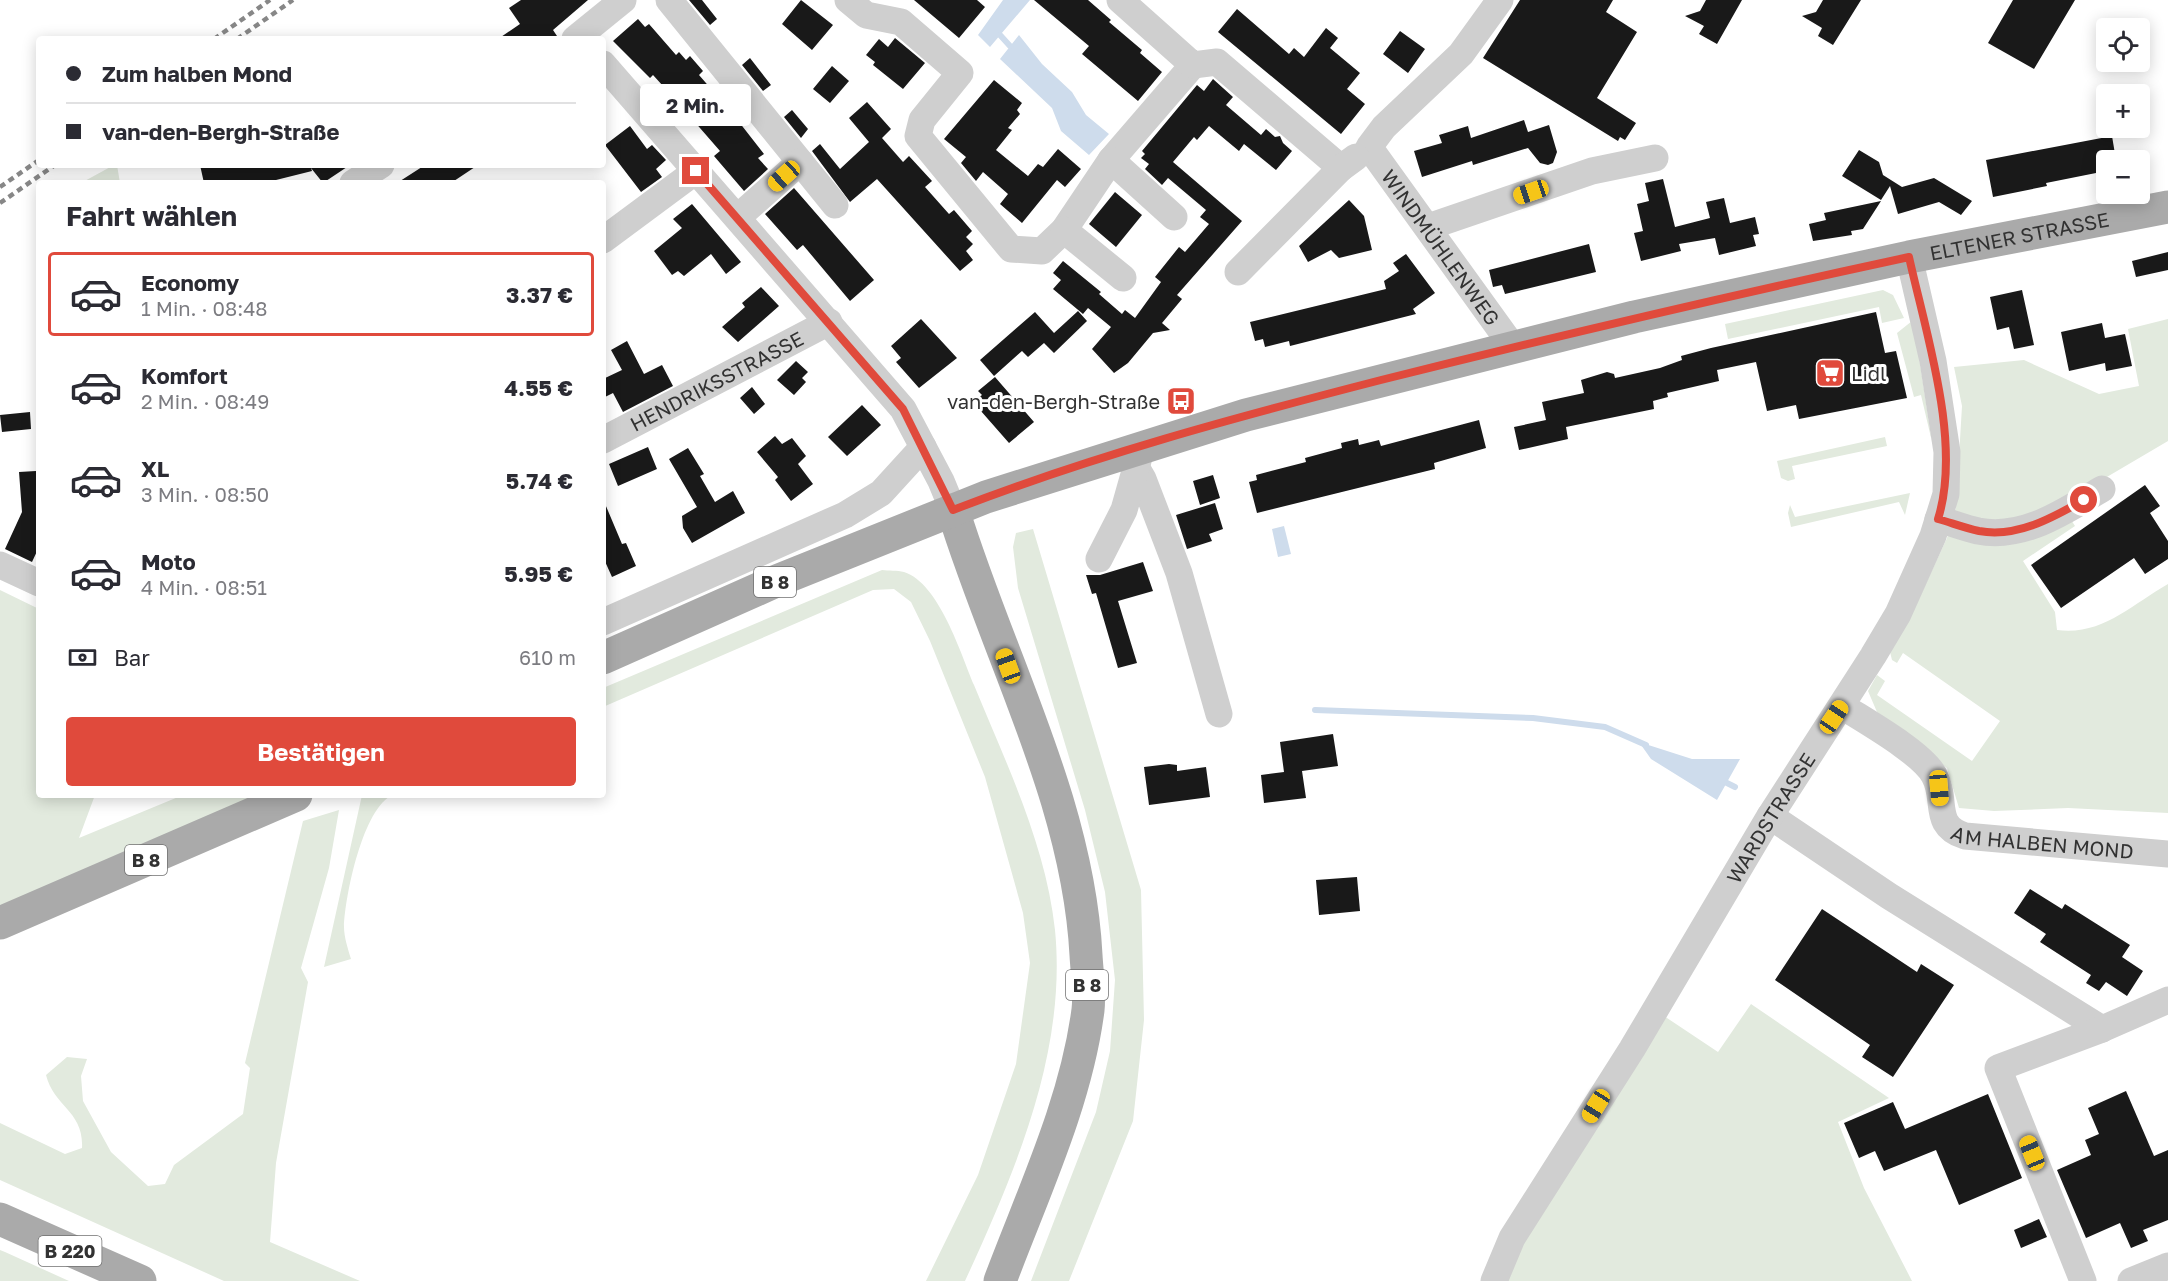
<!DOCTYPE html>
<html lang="de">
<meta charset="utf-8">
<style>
:root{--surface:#fff;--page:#f7f7f7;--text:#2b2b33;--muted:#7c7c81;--line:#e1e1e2;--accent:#e04a3c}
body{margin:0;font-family:"Golos Text",sans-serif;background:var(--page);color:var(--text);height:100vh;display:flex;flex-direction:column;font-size:22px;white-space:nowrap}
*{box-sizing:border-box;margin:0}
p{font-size:20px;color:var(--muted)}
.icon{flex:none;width:33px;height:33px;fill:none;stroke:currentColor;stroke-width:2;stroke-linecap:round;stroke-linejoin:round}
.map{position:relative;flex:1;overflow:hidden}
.panel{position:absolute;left:36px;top:180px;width:570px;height:618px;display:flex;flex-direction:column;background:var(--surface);border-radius:6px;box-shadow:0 3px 15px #0003}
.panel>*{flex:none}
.banner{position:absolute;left:36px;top:36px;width:570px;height:132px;border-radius:6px;box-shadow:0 3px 15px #0003;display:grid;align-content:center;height:132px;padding:0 30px;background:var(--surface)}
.buttons{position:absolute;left:2096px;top:18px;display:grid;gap:12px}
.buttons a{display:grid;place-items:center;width:54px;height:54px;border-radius:6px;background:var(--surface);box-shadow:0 3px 15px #0003;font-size:30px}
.end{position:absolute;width:27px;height:27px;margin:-14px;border:8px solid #e04a3c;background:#fff;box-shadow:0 0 0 3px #fff}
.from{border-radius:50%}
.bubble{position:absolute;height:42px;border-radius:6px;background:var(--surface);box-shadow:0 3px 15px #0003;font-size:20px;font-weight:700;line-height:42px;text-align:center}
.car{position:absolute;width:18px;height:36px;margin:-18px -9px;border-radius:8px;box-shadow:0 0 4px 2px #0007;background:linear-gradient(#f5c518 24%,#345 0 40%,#f5c518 0 76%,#345 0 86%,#f5c518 0)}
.banner b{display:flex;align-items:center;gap:21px;height:57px;font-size:22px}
.banner b+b{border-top:2px solid var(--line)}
.banner i{width:15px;height:15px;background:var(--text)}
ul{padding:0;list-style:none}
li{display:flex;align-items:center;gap:18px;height:84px;margin:0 12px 9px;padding:0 18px;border:3px solid transparent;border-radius:6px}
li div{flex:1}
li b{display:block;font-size:22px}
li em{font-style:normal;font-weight:700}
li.active{border-color:var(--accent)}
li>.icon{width:54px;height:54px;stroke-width:1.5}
h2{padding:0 30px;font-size:27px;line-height:72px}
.pay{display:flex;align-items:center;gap:15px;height:66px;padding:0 30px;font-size:22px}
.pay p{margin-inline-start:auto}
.primary-button{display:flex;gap:12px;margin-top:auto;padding:12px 30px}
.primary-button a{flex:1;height:69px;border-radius:6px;background:var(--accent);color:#fff;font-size:24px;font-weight:700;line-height:69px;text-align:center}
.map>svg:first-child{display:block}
</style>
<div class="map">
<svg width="2168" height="1281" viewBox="0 0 2168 1281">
<rect width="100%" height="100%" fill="#fff"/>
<path fill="#e2eade" d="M114,165H117L120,183H81Z
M1883,290L1893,295L1904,318L1882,323L1879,307L1728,339L1725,324Z
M2168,319V441L2061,504L2075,526L2023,561L2055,612L2057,630C2102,636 2131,605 2168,584V813L2068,808L1994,811L1959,808L1947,768L1877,712L1868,691L1877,675L1885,681L1877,695L1972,761L2000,721L1903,653L1897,663L1892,660L1890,652L1909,620L1947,538L1956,507L1962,406L1954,367L2024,360L2099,394L2139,386L2128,329Z
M1912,321L1915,331L1932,442L1921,395L1914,397L1897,333Z
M1885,437L1887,446L1792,466L1795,479L1788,481L1781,478L1777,461Z
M1910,493L1905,515L1899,502L1791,527L1788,513L1790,505L1795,517Z
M1033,529L1141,890L1144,1020L1133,1121L1069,1281H1031L1096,1112L1110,1051L1115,980L1105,892L1085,810L1018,588L1013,547L1016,533Z
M882,570C889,571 897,570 904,572C939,583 961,654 974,685C1006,763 1046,845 1055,930C1067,1052 1015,1172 965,1281H926L978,1175L1016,1064L1030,963L1023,913L985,777L930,641L911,602L894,589L873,590L603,707V688Z
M0,590L39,609V795H95L79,838L183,795H265L0,911Z
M362,795H393C363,807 345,896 344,927C344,937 348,949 351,959L324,967Z
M339,810L329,868L301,968L308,982L276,1163L270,1242L360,1281H224L0,1180V1123L65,1154L82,1148C84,1111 54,1107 46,1075L67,1057L87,1059L81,1076L83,1101L111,1152L148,1186L165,1184L174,1165L243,1114L250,1068L245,1063L303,821Z
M1751,1004L1889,1098L1838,1122L1864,1188L1912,1281H1506L1524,1235L1664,1016L1718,1052Z
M0,1250L5,1252L69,1281H0Z"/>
<path fill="#cedcec" d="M1003,0H1030L990,47L978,35Z
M1019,35L1042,64L1072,92L1086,115L1109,134L1089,155L1061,131L1052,108L1000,59Z
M1284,526L1291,554L1278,557L1272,529Z
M1639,742L1692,759H1740L1717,800L1651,759Z"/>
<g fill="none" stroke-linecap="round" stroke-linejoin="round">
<path stroke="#cedcec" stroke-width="6" d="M1000,35L1010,46
M1315,710L1533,718L1605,727L1646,745
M1721,780L1735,787"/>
</g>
<path fill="#191919" d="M521,0H588L553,30L559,39H498L520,24L509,8Z
M689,0H702L717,19L710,25Z
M801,0L833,25L812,50L782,24Z
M914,0H977L985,7L959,38Z
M1034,0H1088L1111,20L1109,22L1142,50L1140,53L1162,72L1138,101L1082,54L1089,46Z
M1520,0H1613L1606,12L1637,32L1597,98L1636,123L1625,140L1620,137L1618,141L1483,58Z
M1706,0H1742L1717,44L1699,34L1704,26L1685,16L1700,11Z
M1823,0H1861L1833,45L1818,36L1822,28L1802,16L1816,12Z
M2013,0H2075L2034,69L1988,43Z
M1237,9L1289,54L1294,48L1304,57L1326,28L1338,38L1330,48L1360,73L1347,89L1365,104L1341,134L1218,32Z
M638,19L645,27L649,24L676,55L679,52L686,60L690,56L703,71L699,75L719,98L725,94L737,109L732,113L764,154L758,158L768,169L744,191L714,156L720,151L673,97L653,75L650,78L613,41Z
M1400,31L1425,49L1408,73L1383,54Z
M895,38L925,63L903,89L873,65L875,62L866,55L879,39L888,47Z
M750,58L771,85L763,91L742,65Z
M832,66L849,81L830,103L813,89Z
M1213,79L1233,97L1226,105L1261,135L1266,129L1275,137L1280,136L1283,143L1292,151L1276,170L1244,144L1239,151L1209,126L1197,140L1194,137L1173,162L1242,221L1177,295L1182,299L1162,323L1170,330L1153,333L1128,363L1114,373L1092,349L1111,327L1088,308L1083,314L1053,289L1061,280L1053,273L1063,261L1101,292L1099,294L1122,314L1125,310L1135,318L1161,282L1155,277L1179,247L1185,252L1209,224L1200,217L1206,210L1168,178L1162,185L1145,169L1149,164L1141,158L1145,154L1142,151L1197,85L1204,91Z
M994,80L1022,103L1017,110L1020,114L1008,128L1012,130L996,150L1028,176L1038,164L1043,167L1058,149L1081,169L1065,187L1057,180L1022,223L1000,204L1008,194L983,172L976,181L961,163L966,157L944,139Z
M867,102L891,129L882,138L903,162L909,156L932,181L925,187L949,214L954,210L972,231L966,237L973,244L966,251L973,260L960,271L877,179L850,202L812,151L820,144L840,169L869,142L849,118Z
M792,110L808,129L801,138L784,117Z
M1524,120L1528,132L1549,125L1557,152L1553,163L1548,165L1540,163L1528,148L1473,165L1472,161L1422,177L1414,151L1442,143L1439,135L1468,126L1471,138Z
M630,126L647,149L652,145L666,160L656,169L662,177L641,192L605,145Z
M2112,136L2116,160H2106V171L2046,183L2047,186L1993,197L1986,160Z
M1859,150L1879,162L1883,175L1902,187L1934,178L1972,201L1961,215L1939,202L1898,214L1890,186L1881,200L1842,176Z
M200,165H350L323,183L311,168L312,171L276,180V183H204Z
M425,165H478L451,183H397Z
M1663,179L1675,227L1710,218L1706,202L1724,198L1730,223L1755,217L1759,234L1753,235L1756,246L1719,255L1715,238L1679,244L1681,251L1641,261L1634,233L1643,231L1637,204L1649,201L1645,183Z
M794,188L874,280L850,301L803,245L797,250L765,214Z
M1115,192L1142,215L1116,247L1089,224Z
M1349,200L1364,216L1372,250L1339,258L1331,250L1308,262L1299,246Z
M1881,201L1863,229L1851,231L1852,235L1813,241L1809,224L1826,220L1824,213Z
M692,204L741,262L726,274L711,254L684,276L678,271L672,275L654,251L682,228L673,219Z
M1589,244L1596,272L1505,294L1502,285L1493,287L1489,270Z
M2168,252V270L2136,277L2132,261Z
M1406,254L1435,293L1413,309L1416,314L1290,346L1289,341L1265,347L1263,339L1255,341L1250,322L1386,289L1384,281L1399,271L1393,263Z
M761,287L779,306L738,342L722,327L745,307L742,303Z
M2022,290L2034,345L2014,349L2009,327L1997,330L1990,297Z
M1078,311L1087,321L1054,353L1044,343L1028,357L1022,351L994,376L980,360L1035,312L1054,333Z
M1876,312L1885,353L1896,351L1907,398L1799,419L1796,405L1767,411L1756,362L1717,370L1719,381L1667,393L1668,397L1653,401L1654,409L1566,427L1568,439L1519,450L1514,427L1546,420L1542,402L1584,393L1581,380L1607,372L1614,374L1615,378L1660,368L1682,360L1681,356L1711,348Z
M921,319L957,358L919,388L896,362L901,358L891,346Z
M2102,323L2105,338L2125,334L2132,366L2106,371L2105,363L2069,371L2061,332Z
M627,341L644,374L662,365L673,386L623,412L613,393L603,398V379L622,370L611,350Z
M796,361L808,372L802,378L806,382L794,395L777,380Z
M995,377L1034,422L1009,443L973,402L982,395L978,391Z
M752,387L765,404L754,414L740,398Z
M862,405L881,425L847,456L828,437Z
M30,412L31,429L2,432L0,415Z
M1479,420L1486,448L1434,463L1435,469L1257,513L1249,482L1257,480L1256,475L1306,462L1305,458L1342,448L1341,443L1358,439L1359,445L1379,440L1381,446Z
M775,436L782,444L792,438L806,456L798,464L813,484L791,501L775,480L778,477L757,452Z
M648,447L657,469L618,486L609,464Z
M688,448L704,474L700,476L715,502L733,491L745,513L692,543L683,528L682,516L697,507L669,459Z
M36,471L39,494V547L32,562L5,549L22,512L19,472Z
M1213,475L1220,498L1200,505L1193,481Z
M2145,485L2160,506L2150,513L2168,541V559L2145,574L2134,558L2061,608L2031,565Z
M603,499L622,544L626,543L636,566L612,577L603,557Z
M1215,503L1223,529L1209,534L1212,541L1187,549L1176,515Z
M1143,562L1153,591L1118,601L1137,663L1118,668L1096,593L1092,594L1086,575H1100Z
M1333,734L1338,766L1302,771L1306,798L1264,803L1261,775L1284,772L1280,742Z
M1169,764L1177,765V771L1206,767L1210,797L1149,805L1144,767Z
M1357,877L1360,911L1319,915L1316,880Z
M2030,889L2062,909L2065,904L2130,945L2122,957L2143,971L2127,996L2106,982L2099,991L2086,983L2091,975L2040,942L2046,934L2014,913Z
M1822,909L1917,972L1921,964L1954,985L1893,1077L1862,1057L1870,1045L1775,980Z
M2126,1091L2154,1156L2168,1150V1220L2143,1230L2148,1241L2131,1248L2120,1223L2086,1238L2057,1170L2091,1155L2085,1140L2099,1134L2088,1108Z
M1988,1094L2022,1178L1959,1205L1936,1150L1884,1171L1875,1151L1859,1158L1844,1123L1893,1102L1905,1129Z
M2039,1219L2047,1237L2021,1248L2014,1230Z"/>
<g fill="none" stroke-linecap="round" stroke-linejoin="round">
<g stroke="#cfcfcf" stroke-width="27">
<path d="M669,0L835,205"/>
<path d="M848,0L866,15L901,22L960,73L922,120L918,136L1011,249L1042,251L1064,230L1111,160L1193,65"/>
<path d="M1120,0L1193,65L1217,62L1341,168"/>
<path id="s1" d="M1500,0L1461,54L1384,127L1369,147L1513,347"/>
<path d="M575,39L623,0"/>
<path d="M603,64L903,409L941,481L953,510"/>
<path d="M1111,160L1174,217"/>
<path d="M353,183L381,165"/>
<path d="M738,217L800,162"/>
<path d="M1428,227L1592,171L1655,158"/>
<path d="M1064,230L1123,278"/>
<path d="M603,240L696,171"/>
<path d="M1238,272L1341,168L1356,157"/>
<path id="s2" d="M603,440L829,322"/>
<path d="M1136,467L1143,479L1179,573L1219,714"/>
<path d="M1938,519C1952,523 1965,528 1978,531C2024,540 2065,511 2102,489"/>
<path d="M1099,559L1124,510L1139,457"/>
<path d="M0,565L39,583"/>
<path d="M603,622L845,515L881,493L923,447"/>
<path id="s3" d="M1842,706C1865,721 1921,752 1934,775C1948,800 1931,825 1965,836L2168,854"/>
<path d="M1770,816L1889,896L2102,1029"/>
<path id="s4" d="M1494,1281L1512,1238L1632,1049L1770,816L1873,656L1898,614L1933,536L1946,494L1947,452L1933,361L1909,257"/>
<path d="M2083,1281L1998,1068L2102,1029L2168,1000"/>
<path d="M2131,1281L2168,1266"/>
</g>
<g stroke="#aaa" stroke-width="33">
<path d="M953,510C998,657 1078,800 1086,955C1087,973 1090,993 1088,1010C1076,1103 1033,1193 1000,1281"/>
<path id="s5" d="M603,658L774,582L986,497L1246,415L1634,317L1909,257L2168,207"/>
<path d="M0,923L296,795"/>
<path d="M0,1219L140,1281"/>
</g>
<path stroke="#878787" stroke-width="4.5" stroke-dasharray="6 4.5" stroke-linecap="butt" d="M214,39L270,0
M237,39L293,0
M0,187L39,160
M0,203L55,165"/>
</g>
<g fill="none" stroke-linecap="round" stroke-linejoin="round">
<path stroke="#e04a3c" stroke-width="8" d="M696,171L903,409L953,510C1092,456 1237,417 1381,380C1557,336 1732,295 1909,257C1926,334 1962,443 1938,519C1952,523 1965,528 1979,531C2017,538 2052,518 2084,500"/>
</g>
<defs>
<g id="supermarket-square" transform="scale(1.5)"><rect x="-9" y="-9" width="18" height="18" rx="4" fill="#e04a3c" stroke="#fff"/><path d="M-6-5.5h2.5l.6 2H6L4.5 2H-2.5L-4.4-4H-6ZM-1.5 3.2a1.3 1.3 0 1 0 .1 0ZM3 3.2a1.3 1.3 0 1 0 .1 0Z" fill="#fff"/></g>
<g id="bus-square" transform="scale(1.5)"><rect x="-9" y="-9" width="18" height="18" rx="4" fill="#e04a3c" stroke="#fff"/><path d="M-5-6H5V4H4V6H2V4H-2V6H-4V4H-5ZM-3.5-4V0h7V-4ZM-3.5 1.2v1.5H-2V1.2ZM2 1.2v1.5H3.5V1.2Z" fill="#fff"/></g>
</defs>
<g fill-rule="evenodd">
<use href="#supermarket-square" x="1830" y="373"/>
<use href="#bus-square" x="1181" y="401"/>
</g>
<g text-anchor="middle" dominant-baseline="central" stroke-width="6" stroke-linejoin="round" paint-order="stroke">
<g fill="#fff" stroke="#707070" stroke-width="1.5">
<rect x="754" y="567" width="42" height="30" rx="4.5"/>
<rect x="125" y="845" width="42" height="30" rx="4.5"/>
<rect x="1066" y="970" width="42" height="30" rx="4.5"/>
<rect x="38.5" y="1236" width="63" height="30" rx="4.5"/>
</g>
<g font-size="18" font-weight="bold" fill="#323232">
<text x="775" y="582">B 8</text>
<text x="146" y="860">B 8</text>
<text x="1087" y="985">B 8</text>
<text x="70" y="1251">B 220</text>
</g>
<g font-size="20" fill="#323232" stroke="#fff">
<text stroke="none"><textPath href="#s5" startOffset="1482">ELTENER STRASSE</textPath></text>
<text stroke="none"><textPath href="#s1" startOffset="321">WINDMÜHLENWEG</textPath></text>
<text stroke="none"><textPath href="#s2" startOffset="128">HENDRIKSSTRASSE</textPath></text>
<text stroke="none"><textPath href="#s4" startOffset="540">WARDSTRASSE</textPath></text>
<text stroke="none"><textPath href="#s3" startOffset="267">AM HALBEN MOND</textPath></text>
</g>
<g font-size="20" fill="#323232" stroke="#fff" text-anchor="start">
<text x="1851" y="373">Lidl</text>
<text x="1160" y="401" text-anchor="end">van-den-Bergh-Straße</text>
</g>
</g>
</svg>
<div class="buttons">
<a><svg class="icon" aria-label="locate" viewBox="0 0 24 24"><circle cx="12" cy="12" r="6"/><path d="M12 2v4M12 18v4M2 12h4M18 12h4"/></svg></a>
<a>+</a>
<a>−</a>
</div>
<i class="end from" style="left:2084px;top:500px"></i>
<i class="end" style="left:696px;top:171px"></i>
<div class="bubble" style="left:640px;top:84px;width:111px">2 Min.</div>
<i class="car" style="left:784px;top:176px;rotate:228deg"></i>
<i class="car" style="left:1531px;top:192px;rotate:251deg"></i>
<i class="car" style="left:1008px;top:666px;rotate:340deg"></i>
<i class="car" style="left:1834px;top:717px;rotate:34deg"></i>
<i class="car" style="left:1939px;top:788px;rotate:175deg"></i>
<i class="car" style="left:1596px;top:1106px;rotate:212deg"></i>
<i class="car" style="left:2032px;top:1153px;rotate:338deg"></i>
<div class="banner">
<b><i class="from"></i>Zum halben Mond</b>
<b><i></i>van-den-Bergh-Straße</b>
</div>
<section class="panel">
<h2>Fahrt wählen</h2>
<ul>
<li class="active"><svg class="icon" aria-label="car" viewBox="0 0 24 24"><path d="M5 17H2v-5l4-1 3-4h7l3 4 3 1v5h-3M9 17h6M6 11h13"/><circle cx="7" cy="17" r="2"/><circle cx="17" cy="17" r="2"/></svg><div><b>Economy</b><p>1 Min. · 08:48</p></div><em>3.37 €</em></li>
<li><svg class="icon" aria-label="car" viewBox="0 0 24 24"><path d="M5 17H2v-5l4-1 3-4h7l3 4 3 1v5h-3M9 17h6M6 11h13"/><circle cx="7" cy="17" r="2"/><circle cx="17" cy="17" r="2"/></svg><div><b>Komfort</b><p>2 Min. · 08:49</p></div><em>4.55 €</em></li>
<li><svg class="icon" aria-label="car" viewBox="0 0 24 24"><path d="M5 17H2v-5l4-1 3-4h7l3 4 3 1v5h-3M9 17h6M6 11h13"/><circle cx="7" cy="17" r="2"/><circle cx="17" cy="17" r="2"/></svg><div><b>XL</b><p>3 Min. · 08:50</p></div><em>5.74 €</em></li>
<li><svg class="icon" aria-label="car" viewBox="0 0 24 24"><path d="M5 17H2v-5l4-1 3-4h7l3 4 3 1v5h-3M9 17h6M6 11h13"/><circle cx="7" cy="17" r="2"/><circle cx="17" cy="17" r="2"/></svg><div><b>Moto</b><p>4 Min. · 08:51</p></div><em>5.95 €</em></li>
</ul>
<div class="pay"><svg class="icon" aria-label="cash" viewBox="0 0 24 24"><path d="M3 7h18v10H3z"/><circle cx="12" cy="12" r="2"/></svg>Bar<p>610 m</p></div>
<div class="primary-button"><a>Bestätigen</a></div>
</section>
</div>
